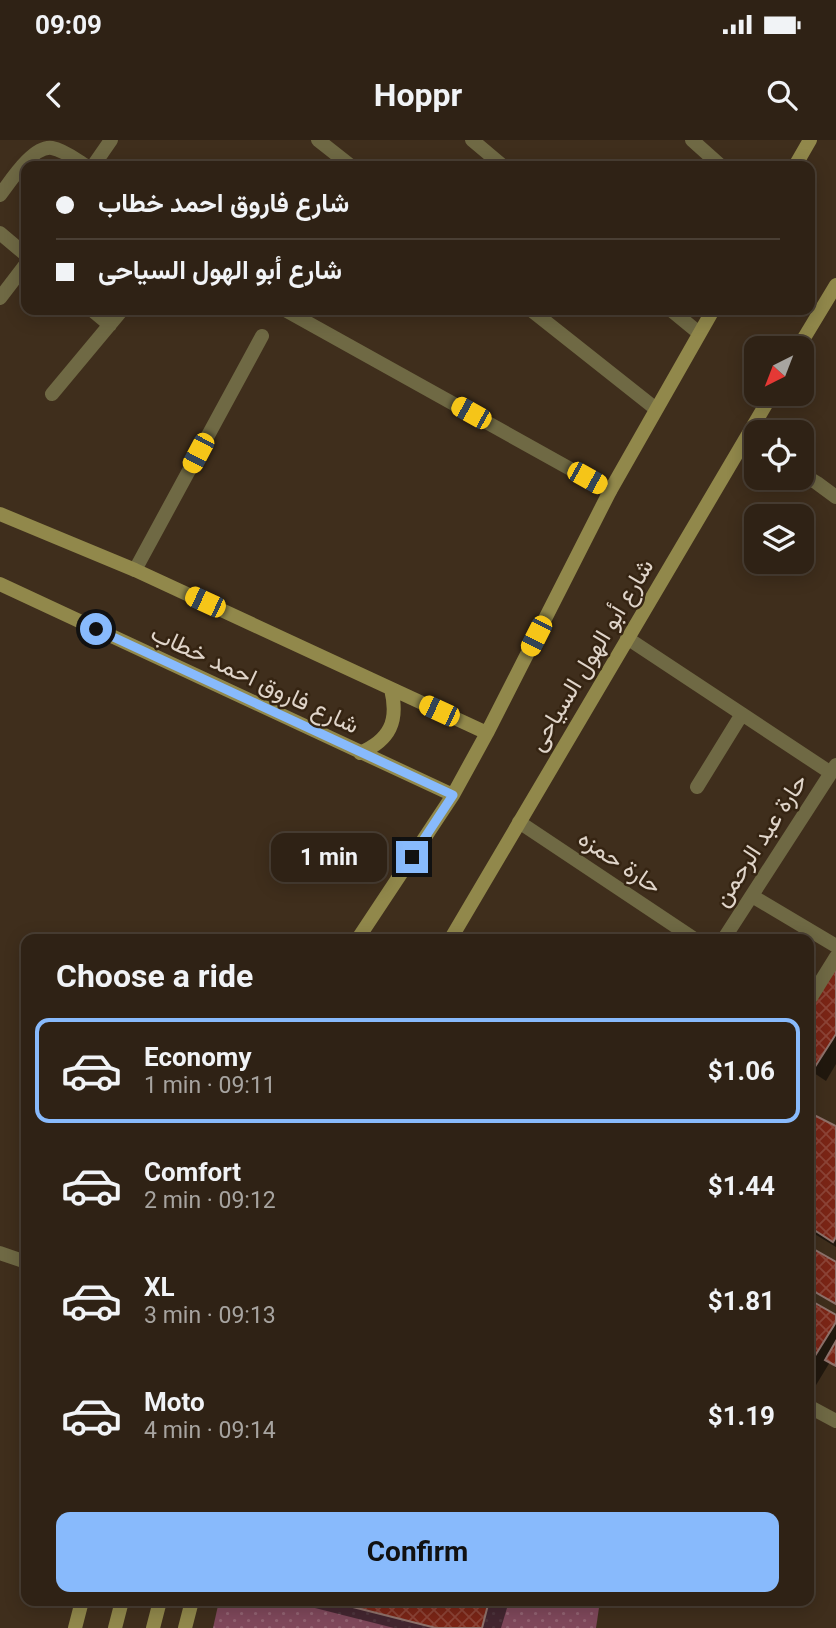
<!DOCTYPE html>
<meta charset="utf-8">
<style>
:root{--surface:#2f2215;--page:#3b2f22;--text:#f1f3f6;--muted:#a7a4a0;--line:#4a3f34;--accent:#88bafc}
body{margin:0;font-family:Roboto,Vazirmatn,sans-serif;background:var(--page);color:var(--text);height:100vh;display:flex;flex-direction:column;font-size:26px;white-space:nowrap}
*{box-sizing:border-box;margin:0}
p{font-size:23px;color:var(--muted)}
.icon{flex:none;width:38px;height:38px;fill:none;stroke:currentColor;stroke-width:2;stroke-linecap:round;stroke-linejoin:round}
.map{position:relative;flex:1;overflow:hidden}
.sheet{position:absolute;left:21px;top:794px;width:793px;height:672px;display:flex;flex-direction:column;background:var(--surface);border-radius:14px;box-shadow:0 4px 18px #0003,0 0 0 2px var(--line)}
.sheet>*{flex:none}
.guide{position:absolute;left:21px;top:21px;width:794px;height:154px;border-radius:14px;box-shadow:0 4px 18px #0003,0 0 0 2px var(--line);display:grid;align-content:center;height:154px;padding:0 35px;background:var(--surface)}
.needle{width:46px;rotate:222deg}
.buttons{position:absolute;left:744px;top:196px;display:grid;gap:14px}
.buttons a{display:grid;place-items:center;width:70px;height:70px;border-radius:14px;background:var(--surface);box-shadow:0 4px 18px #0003,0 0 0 2px var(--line);font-size:35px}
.end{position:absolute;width:32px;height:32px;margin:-16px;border:9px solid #88bafc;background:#111;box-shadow:0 0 0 4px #111}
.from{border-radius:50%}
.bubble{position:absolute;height:49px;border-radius:14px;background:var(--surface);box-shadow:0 4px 18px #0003,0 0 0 2px var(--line);font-size:23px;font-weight:700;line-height:49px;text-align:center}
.car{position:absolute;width:21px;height:42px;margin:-21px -10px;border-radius:9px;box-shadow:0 0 5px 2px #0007;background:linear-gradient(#f5c518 24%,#345 0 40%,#f5c518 0 76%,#345 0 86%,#f5c518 0)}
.guide b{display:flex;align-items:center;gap:24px;height:66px;font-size:26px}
.guide b+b{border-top:2px solid var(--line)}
.guide i{width:18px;height:18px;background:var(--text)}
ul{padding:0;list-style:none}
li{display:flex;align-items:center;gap:21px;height:105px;margin:0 14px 10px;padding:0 21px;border:4px solid transparent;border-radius:14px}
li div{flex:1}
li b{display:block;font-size:26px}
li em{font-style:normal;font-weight:700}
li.active{border-color:var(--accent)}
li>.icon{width:63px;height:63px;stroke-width:1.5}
h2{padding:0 35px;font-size:32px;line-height:84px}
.primary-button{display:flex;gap:14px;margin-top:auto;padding:14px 35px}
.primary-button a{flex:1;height:80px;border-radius:14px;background:var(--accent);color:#111;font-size:28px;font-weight:700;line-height:80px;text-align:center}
.status{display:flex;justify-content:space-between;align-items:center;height:49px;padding:0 35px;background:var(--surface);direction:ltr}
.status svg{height:19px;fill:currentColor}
header{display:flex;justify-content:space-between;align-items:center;height:91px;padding:0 35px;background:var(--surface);font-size:32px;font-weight:700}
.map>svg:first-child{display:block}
</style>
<div class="status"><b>09:09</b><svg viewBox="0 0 49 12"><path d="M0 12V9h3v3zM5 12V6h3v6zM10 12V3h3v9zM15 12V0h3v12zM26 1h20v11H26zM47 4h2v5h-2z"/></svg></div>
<header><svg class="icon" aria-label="back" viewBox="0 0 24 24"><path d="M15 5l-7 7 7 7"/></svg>Hoppr<svg class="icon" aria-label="search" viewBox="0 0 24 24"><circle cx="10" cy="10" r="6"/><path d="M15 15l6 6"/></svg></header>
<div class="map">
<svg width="836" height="1488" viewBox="0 0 836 1488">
<defs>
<pattern id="grass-dots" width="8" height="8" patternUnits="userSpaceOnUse" patternTransform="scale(1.75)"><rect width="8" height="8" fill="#7f485b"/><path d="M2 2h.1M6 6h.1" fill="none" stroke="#916271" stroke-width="1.8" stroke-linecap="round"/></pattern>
<pattern id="building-cross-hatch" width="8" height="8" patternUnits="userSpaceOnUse" patternTransform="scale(1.75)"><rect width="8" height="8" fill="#7b2516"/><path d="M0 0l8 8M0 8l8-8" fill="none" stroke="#8d4437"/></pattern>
</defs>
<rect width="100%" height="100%" fill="#3f2e1c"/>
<path fill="url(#grass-dots)" d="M219,1461H600L596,1488H213Z"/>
<path fill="#0007" d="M836,826V924L826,941L808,929V868Z
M808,974L836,988V1107L808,1090Z
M810,1109L836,1124V1165L808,1149V1113Z
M808,1161L836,1177V1228L830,1222L810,1255L808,1254Z
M308,1461H500L507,1468L501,1488H394L315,1468Z"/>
<path fill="url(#building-cross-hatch)" stroke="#8f726b" stroke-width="2" d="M836,823V894L813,930L808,927V865Z
M808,972L836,986V1097L833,1102L808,1086Z
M810,1107L836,1122V1164L808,1148Z
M808,1159L836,1175V1182L808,1227Z
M836,1201V1226L825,1220Z
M329,1461H489L482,1488H436Z"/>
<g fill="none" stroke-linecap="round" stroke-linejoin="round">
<path stroke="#6f6944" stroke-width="14" d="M318,0L351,26
M472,0L503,26
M692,0L721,26
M93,26L111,0
M0,55C10,42 33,5 52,8C64,10 76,20 86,26
M0,93L26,115
M0,158L26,124
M92,170L110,185
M285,170L610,351
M531,170L656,269
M671,170L699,193
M52,254L122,170
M802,334L817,343L836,357
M135,430L262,196
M627,498L831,633
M697,647L742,574
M519,682L696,800
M752,756L836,806
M723,800L836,625
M808,862L836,817
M0,1113L26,1122
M808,1266L836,1281"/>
<path stroke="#91884b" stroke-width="14" d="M795,26L810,0
M798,208L836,145
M0,374L135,430L487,593
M0,444L453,655
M360,613C390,600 399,581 391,549
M357,800L453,655L487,593L610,351L713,170
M450,800L772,254
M75,1488L82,1461
M115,1488L122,1461
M153,1488L160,1461
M185,1488L192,1461"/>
</g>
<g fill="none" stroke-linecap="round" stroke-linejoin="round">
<path stroke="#88bafc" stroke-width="9" d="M96,489L453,655L412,717"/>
</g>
<g text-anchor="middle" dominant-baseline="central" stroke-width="5" stroke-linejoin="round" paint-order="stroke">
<g font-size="24" fill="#e0d5ca" stroke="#352412">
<text transform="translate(591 515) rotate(-59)">شارع أبو الهول السياحى</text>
<text transform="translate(255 539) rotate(25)">شارع فاروق احمد خطاب</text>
<text transform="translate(760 700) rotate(-57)">حارة عبد الرحمن</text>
<text transform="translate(620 722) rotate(34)">حارة حمزه</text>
</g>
</g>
</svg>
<div class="buttons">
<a><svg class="needle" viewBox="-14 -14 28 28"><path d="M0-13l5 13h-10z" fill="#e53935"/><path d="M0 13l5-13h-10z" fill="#a7a4a0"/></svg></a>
<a><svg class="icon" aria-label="locate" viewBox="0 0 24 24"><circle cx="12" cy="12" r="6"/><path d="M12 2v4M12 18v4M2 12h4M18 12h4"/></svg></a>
<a><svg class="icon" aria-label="layers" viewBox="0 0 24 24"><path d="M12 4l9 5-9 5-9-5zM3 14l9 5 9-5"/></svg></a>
</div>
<i class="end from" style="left:96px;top:489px"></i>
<i class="end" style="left:412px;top:717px"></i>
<div class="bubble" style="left:271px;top:693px;width:116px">1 min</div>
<i class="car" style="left:471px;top:273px;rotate:299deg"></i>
<i class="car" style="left:198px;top:313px;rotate:208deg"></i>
<i class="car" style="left:587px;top:338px;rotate:119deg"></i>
<i class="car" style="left:205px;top:462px;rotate:295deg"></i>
<i class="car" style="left:536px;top:496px;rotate:207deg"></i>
<i class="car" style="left:439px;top:571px;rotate:295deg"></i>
<div class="guide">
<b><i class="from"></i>شارع فاروق احمد خطاب</b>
<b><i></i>شارع أبو الهول السياحى</b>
</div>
<section class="sheet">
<h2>Choose a ride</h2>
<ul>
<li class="active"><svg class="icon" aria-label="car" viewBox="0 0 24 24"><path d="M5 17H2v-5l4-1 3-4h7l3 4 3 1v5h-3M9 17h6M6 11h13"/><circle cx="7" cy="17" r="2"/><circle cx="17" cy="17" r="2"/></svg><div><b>Economy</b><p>1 min · 09:11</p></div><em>$1.06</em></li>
<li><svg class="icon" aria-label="car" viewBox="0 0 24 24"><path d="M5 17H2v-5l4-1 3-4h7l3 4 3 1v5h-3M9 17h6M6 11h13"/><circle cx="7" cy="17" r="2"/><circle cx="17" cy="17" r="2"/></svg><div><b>Comfort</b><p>2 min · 09:12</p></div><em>$1.44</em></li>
<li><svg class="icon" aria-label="car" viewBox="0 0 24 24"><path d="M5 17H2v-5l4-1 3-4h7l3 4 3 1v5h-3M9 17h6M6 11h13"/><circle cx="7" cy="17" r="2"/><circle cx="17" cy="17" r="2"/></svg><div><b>XL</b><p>3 min · 09:13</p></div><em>$1.81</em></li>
<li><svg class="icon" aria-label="car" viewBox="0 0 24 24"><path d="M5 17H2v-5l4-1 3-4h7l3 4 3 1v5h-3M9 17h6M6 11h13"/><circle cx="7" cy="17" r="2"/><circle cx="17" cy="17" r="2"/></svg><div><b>Moto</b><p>4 min · 09:14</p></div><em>$1.19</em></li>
</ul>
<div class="primary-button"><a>Confirm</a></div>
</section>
</div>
